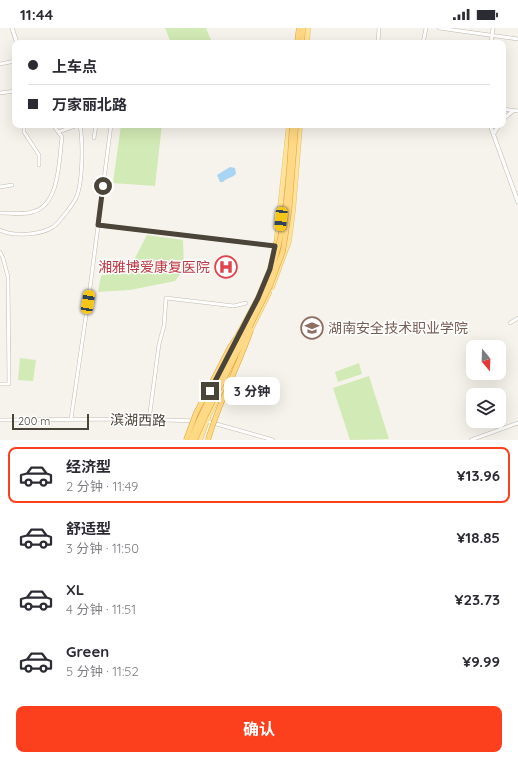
<!DOCTYPE html>
<html lang="zh">
<meta charset="utf-8">
<style>
:root{--surface:#fff;--page:#f2f2f3;--text:#2b2b33;--muted:#7c7c81;--line:#e1e1e2;--accent:#fc3f1d}
body{margin:0;font-family:Quicksand,"Noto Sans SC",sans-serif;background:var(--page);color:var(--text);height:100vh;display:flex;flex-direction:column;font-size:15px;white-space:nowrap}
*{box-sizing:border-box;margin:0}
p{font-size:13px;color:var(--muted)}
.icon{flex:none;width:22px;height:22px;fill:none;stroke:currentColor;stroke-width:2;stroke-linecap:round;stroke-linejoin:round}
.map{position:relative;height:412px;overflow:hidden}
.drawer{display:flex;flex-direction:column;background:var(--surface);flex:1}
.drawer>*{flex:none}
.hud{position:absolute;left:12px;top:12px;width:494px;height:88px;border-radius:8px;box-shadow:0 4px 16px #0002;display:grid;align-content:center;height:88px;padding:0 16px;background:var(--surface)}
.needle{width:26px;rotate:161deg}
.buttons{position:absolute;left:466px;top:312px;display:grid;gap:8px}
.buttons a{display:grid;place-items:center;width:40px;height:40px;border-radius:8px;background:var(--surface);box-shadow:0 4px 16px #0002;font-size:20px}
.scale{position:absolute;left:12px;bottom:10px;width:77px;box-sizing:border-box;padding-left:4px;border:2px solid #4b4439;border-top:0;font-size:11px;line-height:14px;white-space:nowrap;color:#4b4439;-webkit-text-stroke:3px #fff;paint-order:stroke}
.end{position:absolute;width:18px;height:18px;margin:-9px;border:5px solid #4b4439;background:#fff;box-shadow:0 0 0 2px #fff}
.from{border-radius:50%}
.bubble{position:absolute;height:28px;border-radius:8px;background:var(--surface);box-shadow:0 4px 16px #0002;font-size:13px;font-weight:700;line-height:28px;text-align:center}
.car{position:absolute;width:12px;height:24px;margin:-12px -6px;border-radius:5px;box-shadow:0 0 3px 1px #0007;background:linear-gradient(#f5c518 24%,#345 0 40%,#f5c518 0 76%,#345 0 86%,#f5c518 0)}
.hud b{display:flex;align-items:center;gap:14px;height:38px;font-size:15px}
.hud b+b{border-top:1px solid var(--line)}
.hud i{width:10px;height:10px;background:var(--text)}
ul{padding:7px 0 0;list-style:none}
li{display:flex;align-items:center;gap:12px;height:56px;margin:0 8px 6px;padding:0 8px;border:2px solid transparent;border-radius:8px}
li div{flex:1}
li b{display:block;font-size:15px}
li em{font-style:normal;font-weight:700}
li.on{border-color:var(--accent)}
li>.icon{width:36px;height:36px;stroke-width:1.5}
.cta{display:flex;gap:8px;margin-top:auto;padding:8px 16px}
.cta a{flex:1;height:46px;border-radius:8px;background:var(--accent);color:#fff;font-size:16px;font-weight:700;line-height:46px;text-align:center}
.status{display:flex;justify-content:space-between;align-items:center;height:28px;padding:0 20px;background:var(--surface);direction:ltr}
.status svg{height:11px;fill:currentColor}
.map>svg:first-child{display:block}
</style>
<div class="status"><b>11:44</b><svg viewBox="0 0 49 12"><path d="M0 12V9h3v3zM5 12V6h3v6zM10 12V3h3v9zM15 12V0h3v12zM26 1h20v11H26zM47 4h2v5h-2z"/></svg></div>
<div class="map">
<svg width="518" height="412" viewBox="0 0 518 412">
<rect width="100%" height="100%" fill="#f6f3ec"/>
<path fill="#d2eab5" d="M165,0H206L211,12L205,15H171Z
M121,97H162L155,158L113,155Z
M147,207L183,212L184,241L175,253L130,262L98,264L101,248L134,232Z
M20,330L36,332L33,353L18,352Z
M359,335L362,346L338,354L335,344Z
M369,348L389,411L350,412L333,360Z"/>
<path fill="#a9d4f2" d="M230,139L235,140L236,146C232,150 226,150 223,154H220L217,147Z"/>
<g fill="none" stroke-linecap="round" stroke-linejoin="round">
<g stroke="#c2bbae" stroke-width="4">
<path id="minor" d="M439,0L518,11
M378,15L379,0
M423,15L426,0
M491,15L493,0
M0,36L15,33
M0,65L15,63
M503,81L518,83
M24,97V104L39,127V137
M58,104L78,97
M94,110L96,97
M0,159L12,157
M1,185C11,185 23,187 32,184C60,178 59,131 62,109L53,97
M98,197L275,218
M0,202C13,209 41,207 53,199C58,196 74,175 76,170C83,155 83,114 80,97
M0,224L3,230L8,249L9,356H0
M510,295L518,290
M71,391L90,260L111,97
M0,392L130,391L200,393
M149,392L159,316L164,298L166,270L234,278L246,275
M206,393L273,412
M471,412L518,395"/>
</g>
<g stroke="#c2bbae" stroke-width="4.5">
<path id="tertiary" d="M12,0L17,15
M503,91L513,83
M490,97L518,174
M494,105L499,97"/>
</g>
<g stroke="#e6c16a" stroke-width="5.5">
<path id="primary" d="M307,15L308,0
M277,209L289,97
M272,259L289,213L293,182L300,97
M239,305L258,270L270,241L276,216
M249,305L269,265
M210,362L223,338
M200,412L209,387L242,319"/>
</g>
<g stroke="#e0a43c" stroke-width="5.5">
<path id="trunk" d="M297,15L299,0
M302,15L303,0
M275,218L279,206"/>
</g>
<use href="#minor" stroke="#fff" stroke-width="3"/>
<use href="#tertiary" stroke="#fff" stroke-width="3.5"/>
<use href="#primary" stroke="#ffe39c" stroke-width="4.5"/>
<use href="#trunk" stroke="#ffd985" stroke-width="4.5"/>
<g stroke="#e0a43c" stroke-width="5.5" stroke-linecap="butt">
<path id="trunk-bridge" d="M186,412L196,385L230,319L241,303
M191,412C197,394 206,377 215,359C230,329 247,298 262,267C286,214 289,154 292,97
M195,412L205,389L270,258L283,223L289,184L296,97
M208,412C219,374 238,339 251,302"/>
</g>
<use href="#trunk-bridge" stroke="#ffd985" stroke-width="4.5"/>
</g>
<g fill="none" stroke-linecap="round" stroke-linejoin="round">
<path stroke="#4b4439" stroke-width="5" d="M103,158L98,197L275,218L270,241L258,270L210,363"/>
</g>
<defs>
<g id="hospital-ring" transform="scale(1.15)"><circle r="9.5" fill="#fff" stroke="#e0444e" stroke-width="1.5"/><path d="M-5-5h3v3.5h4V-5h3V5h-3V1.5h-4V5h-3Z" fill="#e0444e"/></g>
<g id="university-ring" transform="scale(1.15)"><circle r="9.5" fill="#fff" stroke="#8d6e63" stroke-width="1.5"/><path d="M0-5L7-2L0 1L-7-2ZM-4 1L0 2.5L4 1V4Q0 6-4 4Z" fill="#8d6e63"/></g>
</defs>
<g fill-rule="evenodd">
<use href="#hospital-ring" x="226" y="239"/>
<use href="#university-ring" x="312" y="300"/>
</g>
<g text-anchor="middle" dominant-baseline="central" stroke-width="3" stroke-linejoin="round" paint-order="stroke">
<g font-size="14" fill="#be3a42" stroke="#fff" text-anchor="end">
<text x="210" y="239">湘雅博爱康复医院</text>
</g>
<g font-size="14" fill="#785e54" stroke="#fff" text-anchor="start">
<text x="328" y="300">湖南安全技术职业学院</text>
</g>
<g font-size="14" fill="#4b4439" stroke="#fff">
<text transform="translate(138 392) rotate(1)">滨湖西路</text>
</g>
</g>
</svg>
<div class="buttons">
<a><svg class="needle" viewBox="-14 -14 28 28"><path d="M0-13l5 13h-10z" fill="#e53935"/><path d="M0 13l5-13h-10z" fill="#7c7c81"/></svg></a>
<a><svg class="icon" aria-label="layers" viewBox="0 0 24 24"><path d="M12 4l9 5-9 5-9-5zM3 14l9 5 9-5"/></svg></a>
</div>
<div class="scale">200 m</div>
<i class="end from" style="left:103px;top:158px"></i>
<i class="end" style="left:210px;top:363px"></i>
<div class="bubble" style="left:224px;top:349px;width:56px">3 分钟</div>
<i class="car" style="left:281px;top:191px;rotate:186deg"></i>
<i class="car" style="left:88px;top:274px;rotate:9deg"></i>
<div class="hud">
<b><i class="from"></i>上车点</b>
<b><i></i>万家丽北路</b>
</div>
</div>
<section class="drawer">
<ul>
<li class="on"><svg class="icon" aria-label="car" viewBox="0 0 24 24"><path d="M5 17H2v-5l4-1 3-4h7l3 4 3 1v5h-3M9 17h6M6 11h13"/><circle cx="7" cy="17" r="2"/><circle cx="17" cy="17" r="2"/></svg><div><b>经济型</b><p>2 分钟 · 11:49</p></div><em>¥13.96</em></li>
<li><svg class="icon" aria-label="car" viewBox="0 0 24 24"><path d="M5 17H2v-5l4-1 3-4h7l3 4 3 1v5h-3M9 17h6M6 11h13"/><circle cx="7" cy="17" r="2"/><circle cx="17" cy="17" r="2"/></svg><div><b>舒适型</b><p>3 分钟 · 11:50</p></div><em>¥18.85</em></li>
<li><svg class="icon" aria-label="car" viewBox="0 0 24 24"><path d="M5 17H2v-5l4-1 3-4h7l3 4 3 1v5h-3M9 17h6M6 11h13"/><circle cx="7" cy="17" r="2"/><circle cx="17" cy="17" r="2"/></svg><div><b>XL</b><p>4 分钟 · 11:51</p></div><em>¥23.73</em></li>
<li><svg class="icon" aria-label="car" viewBox="0 0 24 24"><path d="M5 17H2v-5l4-1 3-4h7l3 4 3 1v5h-3M9 17h6M6 11h13"/><circle cx="7" cy="17" r="2"/><circle cx="17" cy="17" r="2"/></svg><div><b>Green</b><p>5 分钟 · 11:52</p></div><em>¥9.99</em></li>
</ul>
<div class="cta"><a>确认</a></div>
</section>
